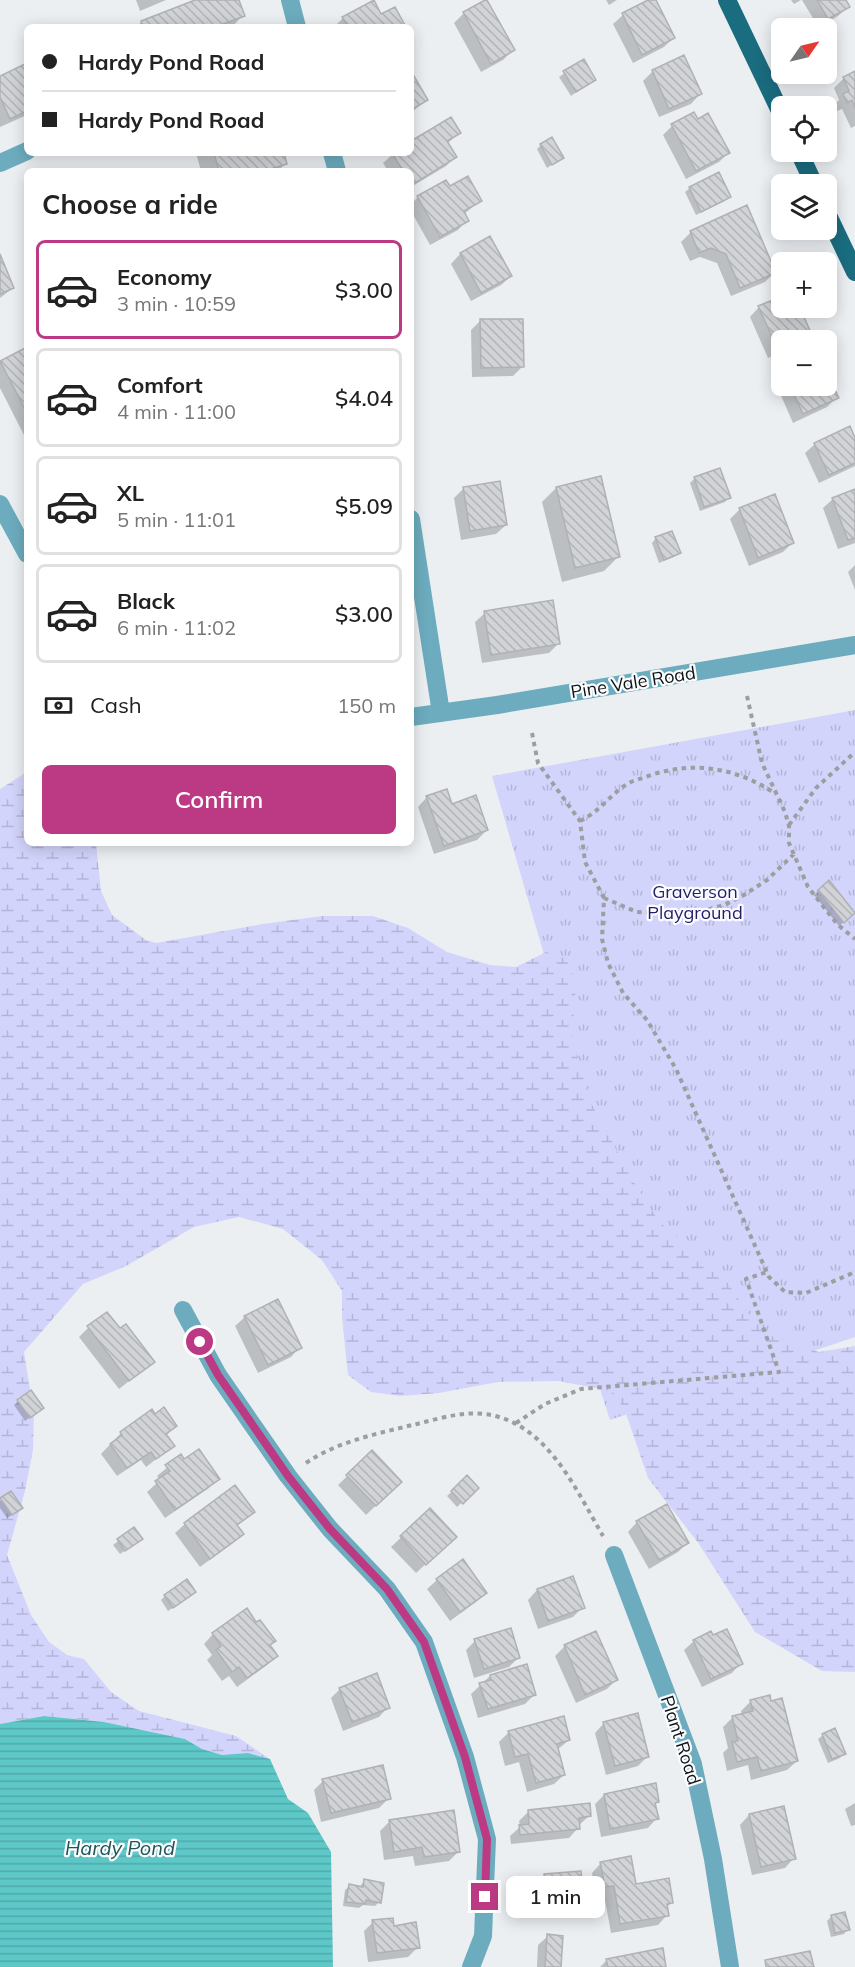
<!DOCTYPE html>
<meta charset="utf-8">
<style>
:root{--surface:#fff;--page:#f6f6f6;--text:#222;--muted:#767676;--line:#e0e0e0;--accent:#bc3a83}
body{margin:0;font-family:Mulish,sans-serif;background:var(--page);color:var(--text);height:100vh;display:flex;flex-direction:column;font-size:22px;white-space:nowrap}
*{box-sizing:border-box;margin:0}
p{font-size:20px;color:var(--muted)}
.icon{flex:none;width:33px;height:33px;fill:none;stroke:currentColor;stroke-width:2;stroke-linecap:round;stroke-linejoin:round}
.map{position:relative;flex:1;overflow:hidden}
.panel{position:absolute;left:24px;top:168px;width:390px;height:678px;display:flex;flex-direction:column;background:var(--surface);border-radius:9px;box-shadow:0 3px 15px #0003}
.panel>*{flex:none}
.top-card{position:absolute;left:24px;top:24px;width:390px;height:132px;border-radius:9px;box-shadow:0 3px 15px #0003;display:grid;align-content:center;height:132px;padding:0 18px;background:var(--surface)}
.needle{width:39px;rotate:56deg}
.controls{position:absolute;left:771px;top:18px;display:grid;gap:12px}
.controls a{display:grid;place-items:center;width:66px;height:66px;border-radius:9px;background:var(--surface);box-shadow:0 3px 15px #0003;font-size:30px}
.end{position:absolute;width:27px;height:27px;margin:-14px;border:8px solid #bc3a83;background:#fff;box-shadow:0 0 0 3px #fff}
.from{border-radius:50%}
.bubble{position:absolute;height:42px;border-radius:9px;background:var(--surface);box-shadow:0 3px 15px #0003;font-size:20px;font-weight:600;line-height:42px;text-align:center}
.top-card b{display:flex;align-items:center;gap:21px;height:57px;font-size:22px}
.top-card b+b{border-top:2px solid var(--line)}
.top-card i{width:15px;height:15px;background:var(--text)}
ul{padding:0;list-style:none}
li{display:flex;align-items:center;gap:18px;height:99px;margin:0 12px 9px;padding:0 6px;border:3px solid var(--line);border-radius:9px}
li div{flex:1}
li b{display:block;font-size:22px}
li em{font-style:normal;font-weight:600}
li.selected{border-color:var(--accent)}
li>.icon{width:54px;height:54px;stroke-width:1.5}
h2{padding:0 18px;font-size:27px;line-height:72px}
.pay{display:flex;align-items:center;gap:15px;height:66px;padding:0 18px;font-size:22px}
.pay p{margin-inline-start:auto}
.primary-button{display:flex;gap:12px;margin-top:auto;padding:12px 18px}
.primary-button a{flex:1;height:69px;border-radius:9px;background:var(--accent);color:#fff;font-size:24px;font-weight:600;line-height:69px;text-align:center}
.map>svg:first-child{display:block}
</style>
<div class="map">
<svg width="855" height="1967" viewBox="0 0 855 1967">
<defs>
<pattern id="grass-tufts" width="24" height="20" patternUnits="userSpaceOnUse" patternTransform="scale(1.5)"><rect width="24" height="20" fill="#d3d4fb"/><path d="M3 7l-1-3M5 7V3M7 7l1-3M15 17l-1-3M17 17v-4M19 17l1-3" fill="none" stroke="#b4b5d6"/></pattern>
<pattern id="wetland-marsh" width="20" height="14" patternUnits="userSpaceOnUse" patternTransform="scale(1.5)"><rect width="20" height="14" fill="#d3d4fb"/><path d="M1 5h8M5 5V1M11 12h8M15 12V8" fill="none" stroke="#b4b5d6"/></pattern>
<pattern id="water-rules" width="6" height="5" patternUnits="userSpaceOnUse" patternTransform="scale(1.5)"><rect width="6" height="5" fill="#5ec7c7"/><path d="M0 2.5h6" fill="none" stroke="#51aaaa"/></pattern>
<pattern id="building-back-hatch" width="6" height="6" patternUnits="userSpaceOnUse" patternTransform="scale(1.5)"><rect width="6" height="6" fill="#d1d3d6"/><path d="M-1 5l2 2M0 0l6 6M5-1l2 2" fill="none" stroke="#b2b4b7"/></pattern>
</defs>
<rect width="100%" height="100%" fill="#eceff2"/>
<path fill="url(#grass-tufts)" d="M855,710V1337L610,1420L511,1116L587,1102L492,776Z"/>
<path fill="url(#wetland-marsh)" d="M27,772V843H96L101,891L112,915L146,940L156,943L263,924L322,916H373L408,928L447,952L490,965L516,967L546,952L566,959L576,982L572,1037L591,1103L635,1184L660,1223L717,1267L748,1313L768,1335L819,1352L855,1346V1672L822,1671L755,1632L699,1544L648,1478L624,1408L610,1391L559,1381L498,1382L439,1393L400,1396L371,1392L348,1375L342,1317V1291L322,1260L283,1229L239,1217L194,1227L126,1266L83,1284L24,1352L34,1414L33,1450L25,1491L7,1555L31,1615L49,1642L67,1655L84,1659L111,1692L139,1711L236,1736L270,1759L248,1753L223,1756L202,1749L185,1739L104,1722L44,1716L0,1724V789Z"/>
<path fill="url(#water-rules)" d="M44,1716L104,1722L185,1739L202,1749L222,1755L248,1753L270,1759L288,1799L308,1813L331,1852L333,1967H0V1724Z"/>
<path fill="#0003" d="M136,0H166L140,11Z
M199,0H237L243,15L234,25L228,27H137L141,22Z
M606,0H617L609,5Z
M652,0H654L673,38L664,47L633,63L613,24L623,15Z
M791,0H801L794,4Z
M802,0H844L848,7L838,16L819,28Z
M464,13L513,50L503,60L481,72L454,23Z
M381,16L404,27H334L343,18Z
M684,57L700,94L691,104L659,117L643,81L653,71Z
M583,61L595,79L571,96L559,77Z
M27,65V115L0,127V78Z
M855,73V126L851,128L842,109L837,111L834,104L839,100L834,88L844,78Z
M411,74L426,100L411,113Z
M672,126L728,153L719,162L686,179L663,135Z
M459,133L447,144L455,157L446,166L411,187V171H388L383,163L394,153H411V142Z
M541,145L562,158L547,168L537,149Z
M196,153H282L285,164L278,171H201Z
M449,188L480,201L464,214L467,220L458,230L430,245L411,211V204L418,197Z
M690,188L730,197L725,201L696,215L685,192Z
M691,232L774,273L765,282L731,296L717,263L700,257L690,261L681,242Z
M490,238L511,276L501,285L471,301L451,264L460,254Z
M0,258L13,288L0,298Z
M759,307L798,308L810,335L804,340H782V352L768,358L750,317Z
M481,320L522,367L513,376L472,377L471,330Z
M27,348V437H25L0,388V362Z
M785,386H826L837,397L827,407L793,423L779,391Z
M855,442V466L819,483L805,453L815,444Z
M719,469L729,497L725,502L700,511L690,483L694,479Z
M556,488L618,557L604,571L562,582L542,502Z
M463,489L506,525L496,534L461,540L454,498Z
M855,491V543L838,549L823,508L833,499Z
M740,509L792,543L783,552L749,566L730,519Z
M656,538L679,553L674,557L659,563L652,543Z
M855,565V590L848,572Z
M485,613L558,644L549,653L482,663L475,622Z
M427,797L451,806L487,830L477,840L434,854L418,807Z
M829,883L849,917L839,926L814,895Z
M245,1317L300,1347L291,1357L258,1373L235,1326Z
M88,1328L119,1330L153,1362L119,1389L79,1337Z
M18,1401L37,1412L25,1421L14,1405Z
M155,1416L175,1426L166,1436L173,1446L146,1467L141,1460L117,1476L101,1454L121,1433Z
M372,1452L400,1482L366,1515L338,1485Z
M181,1456L184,1461L218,1478L209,1488L165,1518L147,1492L160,1480L157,1476Z
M467,1477L477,1488L457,1507L447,1496Z
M11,1493L17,1512L7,1518L0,1508V1501Z
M430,1510L445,1546L416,1573L391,1547Z
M253,1512L237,1526L242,1534L233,1543L200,1567L175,1533L185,1524Z
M637,1522L687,1543L678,1552L649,1569L628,1532Z
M134,1529L136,1543L120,1554L113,1545Z
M572,1578L583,1607L573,1617L538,1629L528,1600L537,1590Z
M437,1580L485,1592L476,1602L450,1621L427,1589Z
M165,1596H190L168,1611L161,1600Z
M596,1633L617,1679L607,1689L576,1703L555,1656L564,1647Z
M213,1634L269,1646L276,1656L267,1665L237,1687L229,1676L222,1681L207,1660L212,1655L204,1644Z
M475,1641L518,1658L509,1667L474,1678L466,1650Z
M694,1641L741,1663L732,1673L702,1687L684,1650Z
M490,1676L534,1695L525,1704L478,1718L471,1694Z
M340,1689L388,1707L379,1717L343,1731L331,1698Z
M751,1701L797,1761L787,1770L751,1780L748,1765L727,1771L723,1753L728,1748L723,1727L732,1718L742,1715L741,1711Z
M604,1723L647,1757L638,1766L606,1775L595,1733Z
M508,1733L569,1740L557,1750L564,1775L554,1784L527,1792L519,1762L505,1766L499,1742Z
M823,1735L844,1753L840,1758L828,1763L818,1739Z
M323,1781L389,1798L379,1808L321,1822L314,1790Z
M604,1795L658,1801L654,1805L657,1818L648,1828L601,1837L595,1804Z
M855,1803V1825L851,1826L845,1809Z
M529,1811L589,1816L578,1826V1828L569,1838L511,1844L510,1836L520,1827L519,1821Z
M749,1815L794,1858L785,1868L752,1875L740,1825Z
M390,1821L459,1851L449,1861L415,1866L413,1856L384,1860L380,1831Z
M601,1863L635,1886L672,1902L666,1908L667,1915L658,1925L611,1933L604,1895L596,1896L592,1873Z
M545,1875L582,1903L573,1913L538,1916L535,1885Z
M364,1881L379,1902L375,1906L363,1905L359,1908L343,1906L345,1890L350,1886L359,1888Z
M831,1917L848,1929L844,1934L831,1937L827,1921Z
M373,1922L392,1927L418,1947L408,1957L368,1962L364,1931Z
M548,1936L559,1967H537L538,1945Z
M607,1960L664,1967H600Z"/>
<path fill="url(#building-back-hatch)" stroke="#afb1b4" stroke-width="1.5" d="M195,0H239L245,16L215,27H143L141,21Z
M374,0L381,14L395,7L406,27H348L342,17Z
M485,0H487L515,50L491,64L463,12Z
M648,0H656L675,38L642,55L622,13Z
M817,0H846L850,7L828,19Z
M684,55L702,94L669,109L652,70Z
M584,59L596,80L576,92L563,71Z
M27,63V111L10,119L0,97V76Z
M411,71L428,100L411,110Z
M855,71V108L852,100L847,103L843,94L849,91L843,77Z
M694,112L698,119L708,113L730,153L696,171L671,124Z
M451,117L461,133L447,141L457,157L412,185L411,171H403L392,153H411V141Z
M552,137L564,158L552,165L540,144Z
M214,153H284L287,164L264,171H219Z
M719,172L731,197L701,212L689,187Z
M468,176L482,201L464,211L469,221L440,237L417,196L446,180L450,186Z
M747,205L776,273L740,288L726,254L711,248L699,253L690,231Z
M490,236L512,276L481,293L460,253Z
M0,254L14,288L0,294Z
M782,296V308H800L812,335L799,340H782V348L778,350L758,306Z
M480,319H523L524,367L481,368Z
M27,347V413L0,361Z
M826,372L839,398L803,414L790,386H826Z
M850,426L855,438V463L829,475L814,443Z
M720,468L731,498L704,507L694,477Z
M601,476L620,557L575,568L556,487Z
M500,481L507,525L470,531L463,487Z
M855,489V538L848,540L832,498Z
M775,494L794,543L758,558L739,508Z
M672,531L681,553L664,560L655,537Z
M553,600L560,644L491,655L484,611Z
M447,789L452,804L476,795L488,830L444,846L426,796Z
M829,880L855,913L844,923L818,890Z
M278,1299L302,1348L268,1365L244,1316Z
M107,1312L120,1328L126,1324L155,1362L129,1381L87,1326Z
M31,1390L44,1408L30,1418L17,1400Z
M164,1407L177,1426L166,1434L175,1446L156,1459L151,1452L127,1468L110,1444L122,1435L120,1432L152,1409L155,1414Z
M199,1449L220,1479L175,1510L155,1481L170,1471L165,1465L181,1454L184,1459Z
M372,1450L402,1482L376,1506L346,1475Z
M467,1475L479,1488L463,1504L451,1491Z
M235,1485L255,1512L237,1525L244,1534L210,1559L184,1523Z
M11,1491L23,1508L12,1515L0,1498Z
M667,1504L689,1543L659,1560L636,1521Z
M430,1508L457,1537L426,1565L400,1536Z
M134,1527L143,1539L125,1551L117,1539Z
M463,1559L487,1593L460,1612L436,1579Z
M573,1576L585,1608L548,1621L537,1589Z
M187,1579L196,1592L173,1608L164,1595Z
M247,1608L256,1622L260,1620L276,1641L270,1645L278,1656L247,1678L239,1667L232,1672L216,1650L221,1646L212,1633Z
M511,1628L520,1658L484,1669L474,1639Z
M727,1629L743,1664L711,1679L693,1640L711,1631L713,1635Z
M596,1631L618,1680L585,1695L564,1645Z
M527,1664L536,1695L488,1709L479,1683L491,1680L490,1675Z
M377,1673L390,1708L352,1722L339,1688Z
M770,1695L771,1701L782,1698L798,1761L761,1771L757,1757L737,1762L732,1742L738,1741L732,1716L753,1711L750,1700Z
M638,1713L649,1757L615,1766L603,1722Z
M564,1716L570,1740L557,1744L565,1775L536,1783L528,1754L515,1757L508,1731Z
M835,1728L846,1754L832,1759L822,1734Z
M383,1765L391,1799L331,1813L322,1779Z
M656,1783L659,1802L655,1803L659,1819L610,1829L604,1794Z
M590,1803L591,1816L579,1818L580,1829L520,1835L519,1825L529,1824L528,1810Z
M784,1806L796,1859L761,1867L749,1814Z
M454,1810L460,1852L424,1857L422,1847L394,1852L389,1820Z
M631,1856L636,1884L669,1878L673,1903L667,1904L669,1916L620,1924L614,1886L605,1887L600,1862Z
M581,1871L584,1904L547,1907L544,1874Z
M364,1879L384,1883L381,1903L366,1900L365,1904L346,1902L349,1884L363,1887Z
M845,1912L850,1930L835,1933L831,1915Z
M393,1918L394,1926L416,1922L420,1948L377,1953L372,1920Z
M547,1934L563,1936L561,1967H545Z
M663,1948L666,1967H608L606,1959Z
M810,1951L814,1967H766L765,1960Z"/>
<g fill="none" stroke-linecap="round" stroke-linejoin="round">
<path stroke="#9c9ea0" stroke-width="4" stroke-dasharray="4.5 4.5" stroke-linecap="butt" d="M747,696L762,763L785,812L789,826V843L808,887L837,924L855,939
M532,733L538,763L580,821L585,862L604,898L602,939L608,963L623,993L647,1020L676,1069L769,1277L785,1292L806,1293L855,1272
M580,821C598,813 610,795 627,784C633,780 641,779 648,776C694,760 737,768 776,794
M789,825L816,788L855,752
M604,898L637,912L692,914L724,905L744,895L767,880L794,854
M516,1423L545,1404L581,1389L779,1372L746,1279L767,1272
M306,1463C337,1442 372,1435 408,1426C432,1421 458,1411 484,1414C546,1421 575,1488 603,1536"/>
<path stroke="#6cacbe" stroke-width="18" d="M290,0L297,27
M332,153L337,171
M0,163L27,151
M0,504L27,554
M411,519L441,713
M411,717L497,705L855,645
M183,1310L218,1375L288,1476L330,1529L387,1589L424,1642L465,1757L487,1839L483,1936L471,1967
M614,1555L693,1764L713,1859L730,1967"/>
<path stroke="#1a6c7f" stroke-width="18" d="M727,0L782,115
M799,152L814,184
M826,211L855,272"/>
</g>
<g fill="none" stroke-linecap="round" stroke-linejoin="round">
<path stroke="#bc3a83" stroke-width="8" d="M200,1342L218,1375L288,1476L330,1529L387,1589L424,1642L465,1757L487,1839L485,1897"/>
</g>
<g text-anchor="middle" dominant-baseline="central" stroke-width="4.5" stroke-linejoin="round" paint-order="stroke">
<g font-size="18" fill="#111213" stroke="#fafdff">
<text transform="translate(633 682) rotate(-9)">Pine Vale Road</text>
<text transform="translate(681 1740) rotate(72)">Plant Road</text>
</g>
<g font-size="18" fill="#291b68" stroke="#fafdff">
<text x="695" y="891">Graverson<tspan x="695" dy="21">Playground</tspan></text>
</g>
<g font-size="20" font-style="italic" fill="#265454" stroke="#fafdff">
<text x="120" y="1847">Hardy Pond</text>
</g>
</g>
</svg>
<div class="controls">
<a><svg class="needle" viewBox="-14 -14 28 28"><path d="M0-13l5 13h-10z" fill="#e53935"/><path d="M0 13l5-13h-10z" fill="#767676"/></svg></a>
<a><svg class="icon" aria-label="locate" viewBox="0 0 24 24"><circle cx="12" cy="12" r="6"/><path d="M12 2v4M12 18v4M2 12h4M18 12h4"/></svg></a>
<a><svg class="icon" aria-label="layers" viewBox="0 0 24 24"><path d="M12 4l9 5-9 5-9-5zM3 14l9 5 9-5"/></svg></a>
<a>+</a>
<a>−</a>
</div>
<i class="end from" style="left:200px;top:1342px"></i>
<i class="end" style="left:485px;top:1897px"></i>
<div class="bubble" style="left:506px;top:1876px;width:99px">1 min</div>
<div class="top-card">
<b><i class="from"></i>Hardy Pond Road</b>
<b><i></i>Hardy Pond Road</b>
</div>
<section class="panel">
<h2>Choose a ride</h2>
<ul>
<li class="selected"><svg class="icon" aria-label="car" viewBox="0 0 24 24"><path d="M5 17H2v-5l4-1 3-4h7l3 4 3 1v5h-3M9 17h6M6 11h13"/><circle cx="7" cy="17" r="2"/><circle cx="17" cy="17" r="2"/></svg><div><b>Economy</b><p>3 min · 10:59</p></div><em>$3.00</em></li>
<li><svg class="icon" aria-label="car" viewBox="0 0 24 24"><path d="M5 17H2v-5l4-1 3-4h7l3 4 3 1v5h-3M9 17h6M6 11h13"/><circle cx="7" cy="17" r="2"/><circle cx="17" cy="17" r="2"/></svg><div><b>Comfort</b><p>4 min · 11:00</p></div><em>$4.04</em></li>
<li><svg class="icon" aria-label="car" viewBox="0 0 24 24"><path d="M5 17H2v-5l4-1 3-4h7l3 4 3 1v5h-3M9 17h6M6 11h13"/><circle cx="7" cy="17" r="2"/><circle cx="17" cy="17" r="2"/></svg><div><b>XL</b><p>5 min · 11:01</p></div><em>$5.09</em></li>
<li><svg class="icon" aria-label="car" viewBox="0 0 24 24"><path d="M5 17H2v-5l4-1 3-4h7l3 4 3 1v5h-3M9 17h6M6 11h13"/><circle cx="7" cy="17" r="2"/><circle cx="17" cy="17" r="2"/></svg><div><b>Black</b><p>6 min · 11:02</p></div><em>$3.00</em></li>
</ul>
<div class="pay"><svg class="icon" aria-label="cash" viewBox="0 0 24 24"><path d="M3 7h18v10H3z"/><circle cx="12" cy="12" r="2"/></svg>Cash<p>150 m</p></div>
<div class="primary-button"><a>Confirm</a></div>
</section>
</div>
